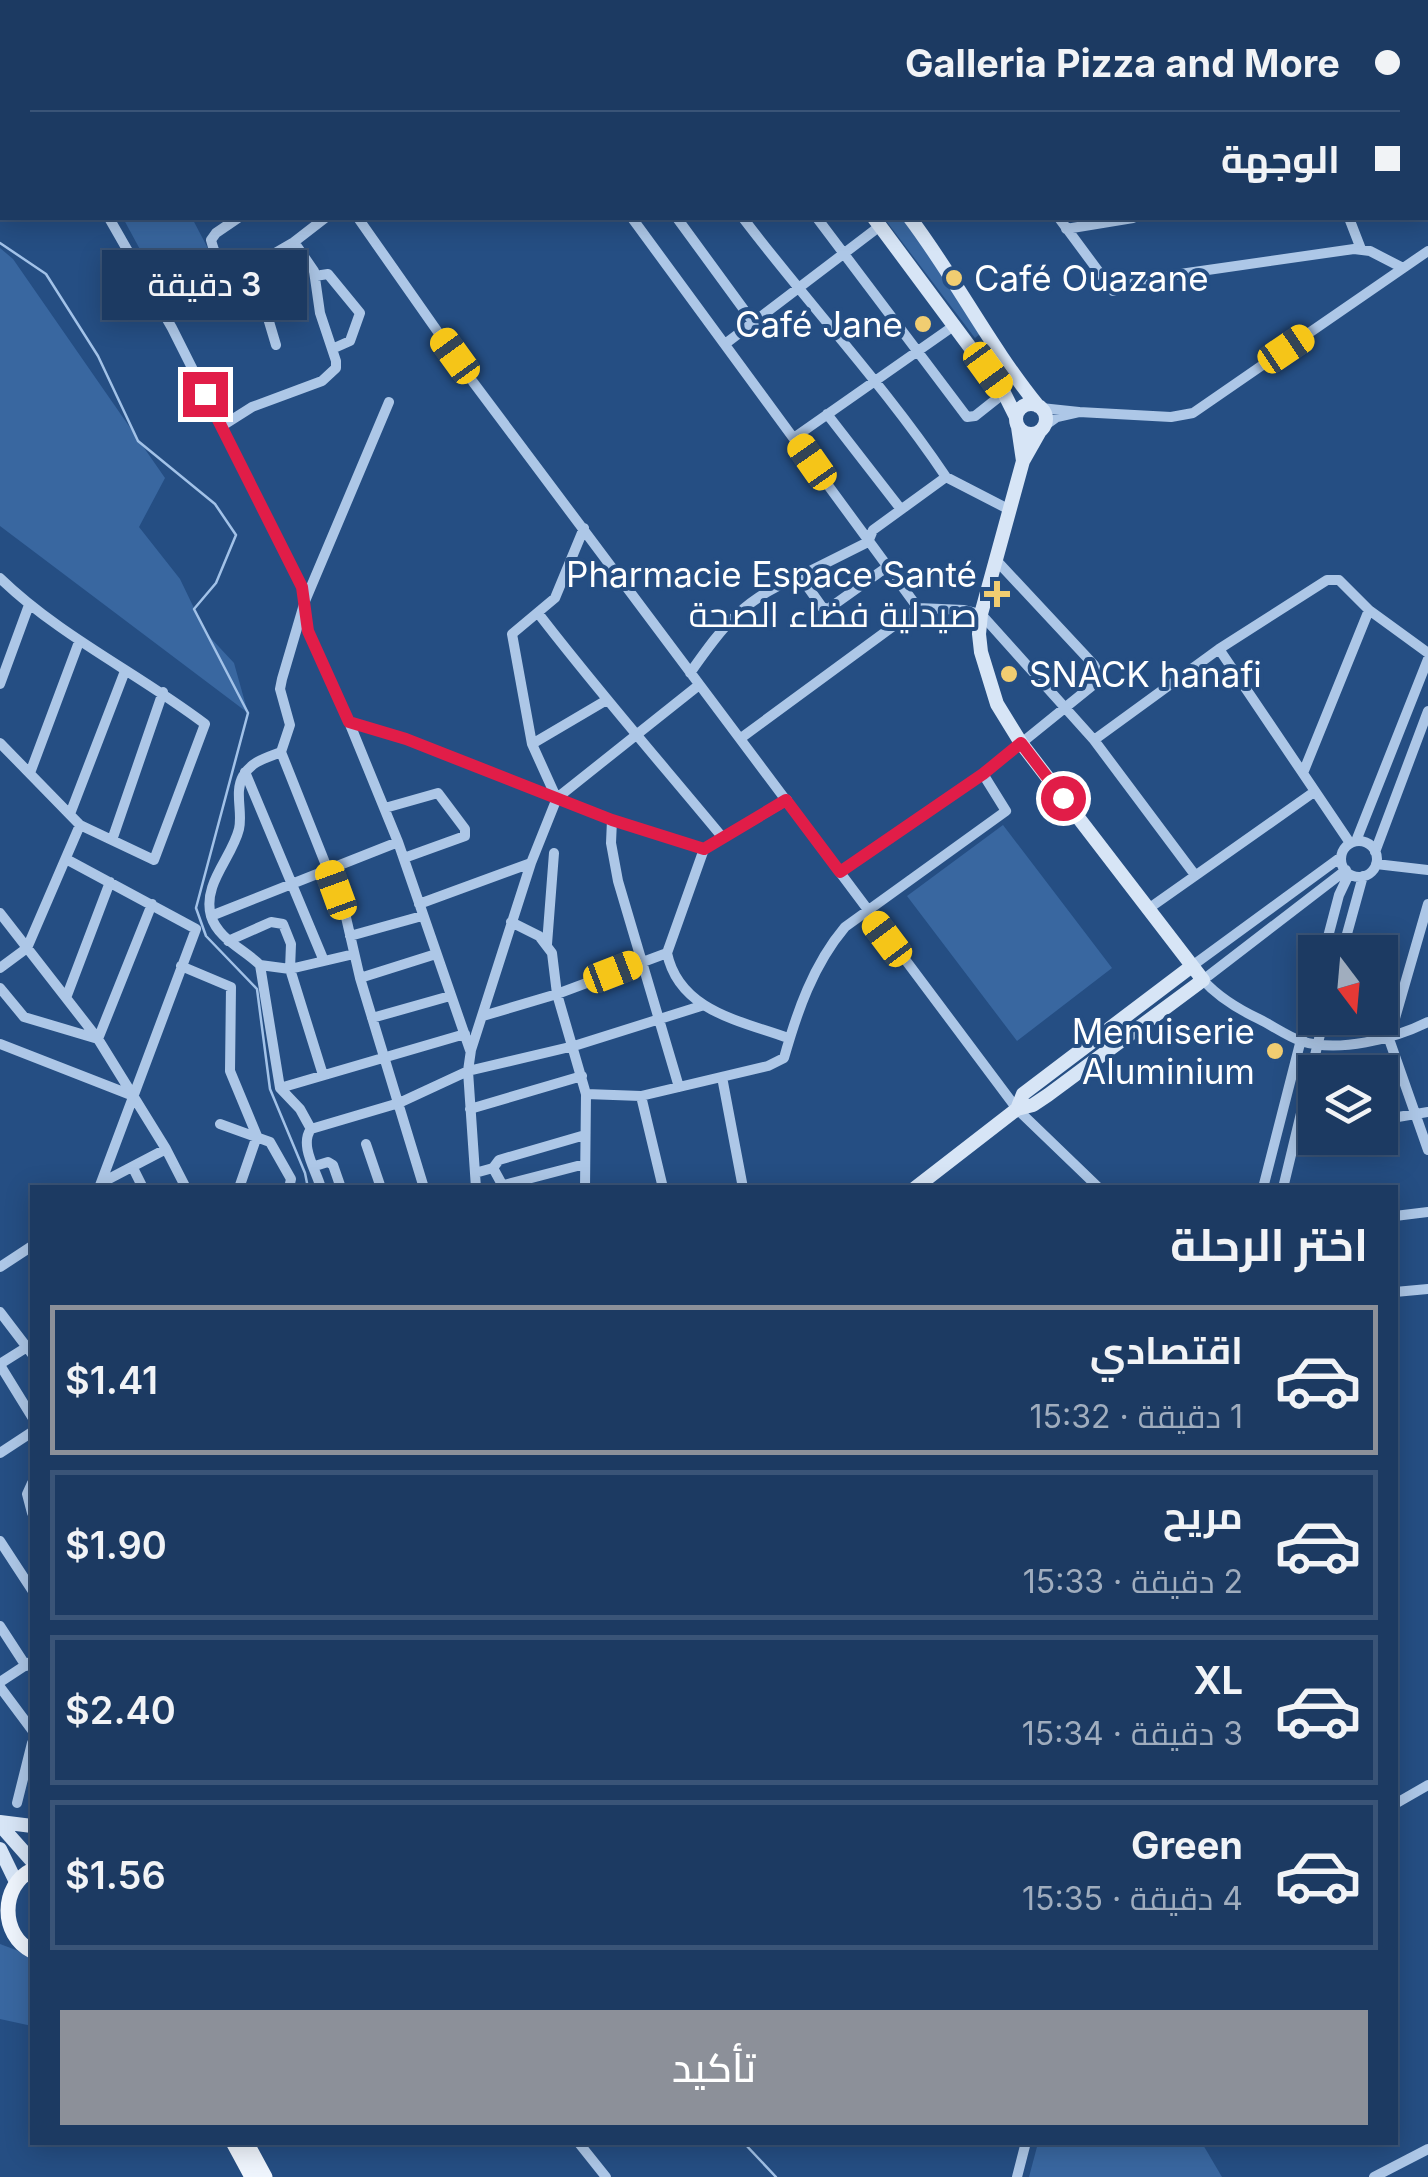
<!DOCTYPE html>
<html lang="ar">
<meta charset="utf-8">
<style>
:root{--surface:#1c3a62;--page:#29456b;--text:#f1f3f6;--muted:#a0adbe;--line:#3a5477;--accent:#8c9099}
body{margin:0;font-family:Inter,Cairo,sans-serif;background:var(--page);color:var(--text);direction:rtl;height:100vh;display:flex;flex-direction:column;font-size:38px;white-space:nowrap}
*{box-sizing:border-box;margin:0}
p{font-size:32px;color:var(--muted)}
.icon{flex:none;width:55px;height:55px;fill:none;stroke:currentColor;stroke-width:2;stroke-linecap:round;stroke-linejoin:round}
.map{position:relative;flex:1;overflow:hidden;direction:ltr}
.panel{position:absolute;left:30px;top:1185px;width:1368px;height:960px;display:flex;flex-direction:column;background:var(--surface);border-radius:0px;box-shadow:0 5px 25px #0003,0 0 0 2px var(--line);direction:rtl}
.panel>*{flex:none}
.top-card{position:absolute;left:0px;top:0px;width:1430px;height:220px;box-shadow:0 5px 25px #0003,0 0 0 2px var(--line);direction:rtl;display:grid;align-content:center;height:220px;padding:0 30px;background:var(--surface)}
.needle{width:65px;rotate:164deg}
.tools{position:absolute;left:1298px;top:935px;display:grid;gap:20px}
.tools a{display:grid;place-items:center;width:100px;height:100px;border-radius:0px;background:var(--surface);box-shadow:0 5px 25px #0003,0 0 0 2px var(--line);font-size:50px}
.end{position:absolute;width:45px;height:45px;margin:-22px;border:12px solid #e11d48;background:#fff;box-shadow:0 0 0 5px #fff}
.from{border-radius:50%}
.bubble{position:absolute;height:70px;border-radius:0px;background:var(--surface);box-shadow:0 5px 25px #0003,0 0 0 2px var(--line);font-size:32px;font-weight:600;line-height:70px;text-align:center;direction:rtl}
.car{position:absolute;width:30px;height:60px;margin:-30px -15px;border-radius:12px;box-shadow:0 0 8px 2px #0007;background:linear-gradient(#f5c518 24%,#345 0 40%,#f5c518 0 76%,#345 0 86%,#f5c518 0)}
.top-card b{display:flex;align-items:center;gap:35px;height:95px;font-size:38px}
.top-card b+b{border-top:2px solid var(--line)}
.top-card i{width:25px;height:25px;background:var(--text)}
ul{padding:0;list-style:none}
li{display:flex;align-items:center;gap:30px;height:150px;margin:0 20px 15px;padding:0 10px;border:5px solid var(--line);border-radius:0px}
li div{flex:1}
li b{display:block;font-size:38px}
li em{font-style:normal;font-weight:600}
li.selected{border-color:var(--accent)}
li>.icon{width:90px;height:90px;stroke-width:1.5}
h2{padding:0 30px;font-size:45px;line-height:120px}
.cta{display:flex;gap:20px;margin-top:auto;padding:20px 30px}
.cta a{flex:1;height:115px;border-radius:0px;background:var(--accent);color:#fff;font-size:40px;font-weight:600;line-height:115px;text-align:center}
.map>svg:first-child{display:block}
</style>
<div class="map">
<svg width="1428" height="2177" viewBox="0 0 1428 2177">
<rect width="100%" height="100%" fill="#254e83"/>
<path fill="#3967a0" d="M123,218H192L213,258L163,292Z
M884,218H905L980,334L975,338Z
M0,248L13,259L165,478L139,527L180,579L206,633L234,663L248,713L0,526Z
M1003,825L1112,968L1017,1041L907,896Z
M0,1944L32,1956V2026L0,2019Z
M1038,2143H1202L1222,2177H1029Z"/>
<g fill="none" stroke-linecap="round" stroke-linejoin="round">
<path stroke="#a2c2e8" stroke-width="2.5" d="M0,243L46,274L98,356L138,441L215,504L236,535L216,583L194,609L248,713L196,908L206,936L257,989L270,1089L305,1173L308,1188
M743,2142L776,2177"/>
<path stroke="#adc7e7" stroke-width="10" d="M469,0L471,2
M581,0L583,2
M913,0L914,2
M1273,0L1281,2
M1359,0L1361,2
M211,2L213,0
M347,2L350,0
M391,2L394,0
M615,2L619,0
M886,2L890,0
M960,2L963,0
M1141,2L1144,0
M1241,2V0
M1408,2L1411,0
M0,31L2,35
M1428,75V76
M109,218L172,328L302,587L308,631L349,722L406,739L612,820L704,849
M238,218L216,233L211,240C215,256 222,272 239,274L294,242L325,218
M358,218L473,382L1017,1109L1099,1188
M632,218L918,608
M677,218L753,322
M743,218C809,305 885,386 946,477
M817,218L967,417L975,416L1004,393
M1059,218L1113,291L1136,282L1180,274L1354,249L1370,251L1403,268
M1349,218L1361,249
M1066,229L1133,218
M253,268L276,345
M315,276L328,274L360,313L350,341L332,349
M725,344L880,226
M1041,408L1079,412L1057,417L1043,427
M1079,412L1171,417L1193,413L1428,251
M827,414L900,508
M222,426L252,407L322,381L336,368V361L320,313L314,271L294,242
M795,437L955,325
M887,567L828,609L822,607L800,576L868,542L873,530L946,477L1010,510
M0,578C61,637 138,673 205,724L154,860L80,825L0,743
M538,613C597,690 661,763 723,838
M1219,649L1350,843
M690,673C724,625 744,598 800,576
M0,684L29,605
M349,722L398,842L470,1050
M741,738L918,608L964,610L981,614L1094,740L1195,875
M1094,740L1219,649L1327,580H1339L1369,610L1428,653
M532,744L605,701
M281,752L345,913L360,978L424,1188
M245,772L324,961
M30,773L79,642
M1303,773L1369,610
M556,797L532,744L512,634L555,598L584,528
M787,800L704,849L667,953C679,1011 741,1021 788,1038
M385,808L438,793L465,829V836L404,858
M70,814L125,671
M612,820L611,843L618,881L679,1087
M112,840L163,692
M1356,841L1428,659
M1341 859a18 18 0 1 1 36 0a18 18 0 1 1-36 0Z
M1375,852L1428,711
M66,859L196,929L99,1188
M1376,864L1428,870
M1346,870L1203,980C1219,998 1238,1009 1259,1019C1273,1026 1287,1036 1301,1041C1338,1053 1394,1039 1428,1022
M840,872L983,774L1098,681L1099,675L1094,665L996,560
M419,904L531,863
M1428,904L1389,1039L1428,1150
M1148,909L1314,792
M0,913L98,1039L166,1149L186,1188
M211,916L398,842
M511,922L539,936L552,953L557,994L586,1094L641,1096L768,1066L784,1058C797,1012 813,965 845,927L1006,811L983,774
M350,936L422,916
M228,941L271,922L283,924L291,944L290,969L323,1075
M547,944L554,853
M1324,952L1339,895L1349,874
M1342,952L1363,876
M260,965L290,969L354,954
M181,966L231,987L230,1071L257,1136L239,1188
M1192,966L1341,857
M0,968L27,948L80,825
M360,978L436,954
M0,988L24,1017L98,1039L152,904
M66,998L110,882
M483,1016L557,994L667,953
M372,1018L450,996
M0,1044L131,1095
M722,1077L743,1188
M280,1088L465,1034
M641,1096L663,1188
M470,1109L582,1076
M1380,1120L1428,1112
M220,1124L270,1142L291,1179L289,1188
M311,1129L300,1109L280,1088L260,965C244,949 218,939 211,916C202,884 232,858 239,829C243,812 234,792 243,776C252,761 266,758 281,752L290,725L280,689L282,679L305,601L389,402
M366,1144L381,1188
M315,1166L328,1162L333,1165L341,1188
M133,1168L143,1188
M493,1168L499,1160L585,1135
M475,1173L493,1168L504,1188
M101,1183L166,1149
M504,1185L585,1164
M321,1188C316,1170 299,1145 311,1129L399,1103L468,1071L574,1046L701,1006
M476,1188L468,1071L471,1050L531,863L557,798L699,685
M585,1188L586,1094
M1263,1188L1315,985
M1283,1188L1324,1018
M1395,1216L1428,1212
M0,1267L32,1246
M1395,1292L1428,1289
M0,1312L32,1354
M0,1364L27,1347
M0,1365L32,1417
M0,1453L32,1432
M32,1483L27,1494L32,1513
M0,1541L32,1590
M0,1626L26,1666
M0,1682L32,1661
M0,1687L32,1730
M17,1803L32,1743
M1395,1804L1428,1785
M578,2142L606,2177
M1017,2177L1026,2142
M1374,2177L1428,2149"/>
<path stroke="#d7e5f6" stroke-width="14" d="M716,0L718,2
M754,0L756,2
M874,218L1004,393L1016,417
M910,218C956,279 990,347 1038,406
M1016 419a15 15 0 1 1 30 0a15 15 0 1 1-30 0Z
M1018,427L1023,461L1040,431
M1017,1109L1023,1094L1192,966
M915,1188L1017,1109L1033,1105L1048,1095L1203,980L1021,743L997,704L981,652L979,634L981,614L1023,461
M0,1822L32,1826
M0,1825L32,1861
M0,1849L15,1880"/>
<path stroke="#eff5fd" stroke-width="15" d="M32,1870C0,1886 0,1935 32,1951
M233,2142L252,2177
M246,2142L265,2177"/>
</g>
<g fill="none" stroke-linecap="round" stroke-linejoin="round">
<path stroke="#e11d48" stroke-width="12" d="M205,394L302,587L308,631L349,722L406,739L612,820L704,849L786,800L840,872L983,774L1021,743L1063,798"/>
</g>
<g fill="#f1cd71" stroke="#254e83" stroke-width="4">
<circle cx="954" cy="278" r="10"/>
<circle cx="923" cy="324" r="10"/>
<path d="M992 579h10v10h10v10h-10v10h-10v-10h-10v-10h10z"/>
<circle cx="1009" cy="674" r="10"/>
<circle cx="1275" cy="1051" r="10"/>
</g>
<g text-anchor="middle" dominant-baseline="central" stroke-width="8" stroke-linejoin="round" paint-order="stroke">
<g font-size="35" fill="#fff" stroke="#254e83" text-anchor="end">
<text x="974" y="278" text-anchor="start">Café Ouazane</text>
<text x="903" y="324">Café Jane</text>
<text x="977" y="574">Pharmacie Espace Santé<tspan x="977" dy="40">صيدلية فضاء الصحة</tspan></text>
<text x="1029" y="674" text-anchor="start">SNACK hanafi</text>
<text x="1255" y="1031">Menuiserie<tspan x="1255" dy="40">Aluminium</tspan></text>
</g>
</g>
</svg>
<div class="tools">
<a><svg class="needle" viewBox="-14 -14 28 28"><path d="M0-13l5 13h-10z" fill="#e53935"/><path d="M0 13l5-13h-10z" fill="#a0adbe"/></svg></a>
<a><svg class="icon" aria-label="layers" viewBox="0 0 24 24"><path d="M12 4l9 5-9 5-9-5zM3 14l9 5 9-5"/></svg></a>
</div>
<i class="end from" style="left:1063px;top:798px"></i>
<i class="end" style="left:205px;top:394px"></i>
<div class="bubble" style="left:102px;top:250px;width:205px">3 دقيقة</div>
<i class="car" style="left:1286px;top:349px;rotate:56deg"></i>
<i class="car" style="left:455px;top:356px;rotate:324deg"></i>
<i class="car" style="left:988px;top:370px;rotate:144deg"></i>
<i class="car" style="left:812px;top:462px;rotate:325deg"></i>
<i class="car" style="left:336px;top:890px;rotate:340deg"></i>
<i class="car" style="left:887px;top:939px;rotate:323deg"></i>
<i class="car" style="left:613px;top:972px;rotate:69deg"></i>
<div class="top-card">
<b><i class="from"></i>Galleria Pizza and More</b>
<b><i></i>الوجهة</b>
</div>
<section class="panel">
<h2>اختر الرحلة</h2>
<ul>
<li class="selected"><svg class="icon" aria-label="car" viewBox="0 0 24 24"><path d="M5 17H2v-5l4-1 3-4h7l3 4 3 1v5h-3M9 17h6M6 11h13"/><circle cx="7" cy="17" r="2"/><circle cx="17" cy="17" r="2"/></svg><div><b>اقتصادي</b><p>1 دقيقة · 15:32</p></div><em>$1.41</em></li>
<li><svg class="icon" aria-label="car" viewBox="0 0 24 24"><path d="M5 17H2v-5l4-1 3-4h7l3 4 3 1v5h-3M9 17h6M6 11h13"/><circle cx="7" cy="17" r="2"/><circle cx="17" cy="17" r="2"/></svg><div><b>مريح</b><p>2 دقيقة · 15:33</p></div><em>$1.90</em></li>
<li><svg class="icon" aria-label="car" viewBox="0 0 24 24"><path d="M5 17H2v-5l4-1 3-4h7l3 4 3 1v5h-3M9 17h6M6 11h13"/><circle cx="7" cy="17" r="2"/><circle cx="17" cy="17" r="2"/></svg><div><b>XL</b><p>3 دقيقة · 15:34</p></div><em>$2.40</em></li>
<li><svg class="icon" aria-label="car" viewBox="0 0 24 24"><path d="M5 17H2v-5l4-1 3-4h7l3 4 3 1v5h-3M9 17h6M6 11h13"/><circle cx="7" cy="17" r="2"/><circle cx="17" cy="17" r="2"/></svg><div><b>Green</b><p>4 دقيقة · 15:35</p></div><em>$1.56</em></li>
</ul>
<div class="cta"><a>تأكيد</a></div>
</section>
</div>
